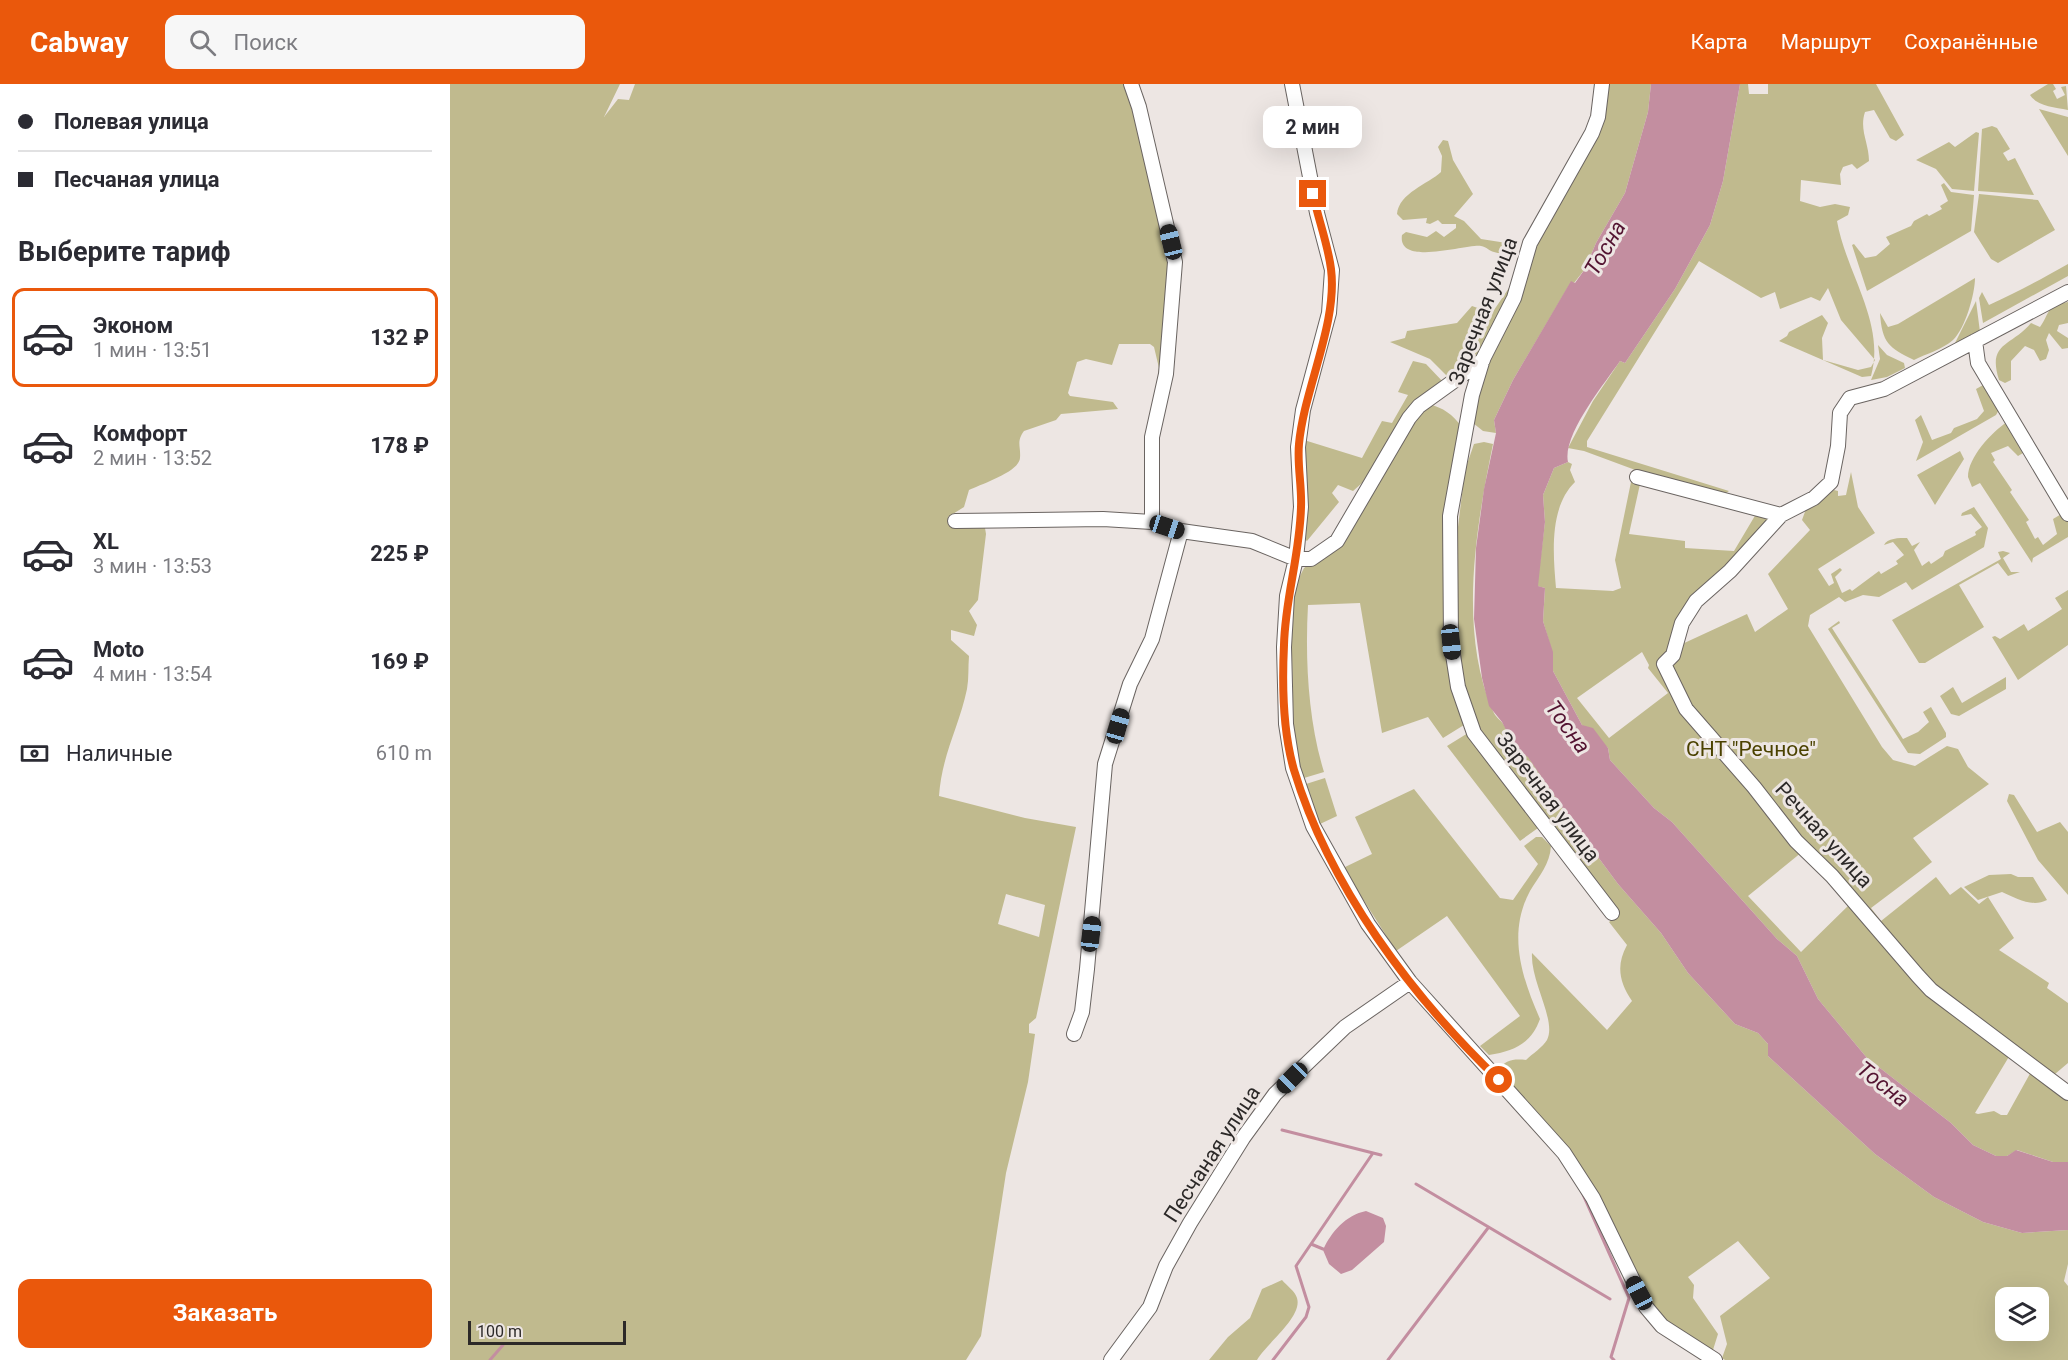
<!DOCTYPE html>
<html lang="ru">
<meta charset="utf-8">
<style>
:root{--surface:#fff;--page:#f7f7f7;--text:#2b2b33;--muted:#7c7c81;--line:#e1e1e2;--accent:#ea580c}
body{margin:0;font-family:Roboto,sans-serif;background:var(--page);color:var(--text);height:100vh;display:flex;flex-direction:column;font-size:22px;white-space:nowrap}
*{box-sizing:border-box;margin:0}
p{font-size:20px;color:var(--muted)}
.icon{flex:none;width:33px;height:33px;fill:none;stroke:currentColor;stroke-width:2;stroke-linecap:round;stroke-linejoin:round}
.map{position:relative;flex:1;overflow:hidden}
.drawer{display:flex;flex-direction:column;background:var(--surface);width:450px}
.drawer>*{flex:none}
.banner{display:grid;align-content:center;height:132px;padding:0 18px;background:var(--surface)}
.tools{position:absolute;left:1545px;top:1203px;display:grid;gap:12px}
.tools a{display:grid;place-items:center;width:54px;height:54px;border-radius:12px;background:var(--surface);box-shadow:0 6px 24px #0002;font-size:30px}
.scale{position:absolute;left:18px;bottom:15px;width:158px;box-sizing:border-box;padding-left:6px;border:3px solid #2c2928;border-top:0;font-size:16px;line-height:21px;white-space:nowrap;color:#2c2928;-webkit-text-stroke:4px #ede6e3;paint-order:stroke}
.end{position:absolute;width:27px;height:27px;margin:-14px;border:8px solid #ea580c;background:#fff;box-shadow:0 0 0 3px #fff}
.from{border-radius:50%}
.bubble{position:absolute;height:42px;border-radius:12px;background:var(--surface);box-shadow:0 6px 24px #0002;font-size:20px;font-weight:700;line-height:42px;text-align:center}
.car{position:absolute;width:18px;height:36px;margin:-18px -9px;border-radius:8px;box-shadow:0 0 4px 2px #0007;background:linear-gradient(#222 24%,#8ab4d8 0 40%,#222 0 76%,#8ab4d8 0 86%,#222 0)}
.banner b{display:flex;align-items:center;gap:21px;height:57px;font-size:22px}
.banner b+b{border-top:2px solid var(--line)}
.banner i{width:15px;height:15px;background:var(--text)}
ul{padding:0;list-style:none}
li{display:flex;align-items:center;gap:18px;height:99px;margin:0 12px 9px;padding:0 6px;border:3px solid transparent;border-radius:12px}
li div{flex:1}
li b{display:block;font-size:22px}
li em{font-style:normal;font-weight:700}
li.selected{border-color:var(--accent)}
li>.icon{width:54px;height:54px;stroke-width:1.5}
h2{padding:0 18px;font-size:27px;line-height:72px}
.pay{display:flex;align-items:center;gap:15px;height:66px;padding:0 18px;font-size:22px}
.pay p{margin-inline-start:auto}
.cta{display:flex;gap:12px;margin-top:auto;padding:12px 18px}
.cta a{flex:1;height:69px;border-radius:12px;background:var(--accent);color:#fff;font-size:24px;font-weight:700;line-height:69px;text-align:center}
header{display:flex;align-items:center;gap:36px;box-sizing:border-box;height:84px;padding:0 30px;background:var(--accent);color:#fff}
header strong{font-size:28px}
nav{display:flex;gap:33px;margin-inline-start:auto;font-size:21px}
.search{width:420px;height:54px;background:var(--page);display:flex;align-items:center;gap:15px;box-sizing:border-box;padding:0 21px;border-radius:12px;color:var(--muted);font-size:22px}
main{display:flex;flex:1;min-height:0}
.map>svg:first-child{display:block}
</style>
<header>
<strong>Cabway</strong>
<div class="search"><svg class="icon" aria-label="search" viewBox="0 0 24 24"><circle cx="10" cy="10" r="6"/><path d="M15 15l6 6"/></svg>Поиск</div>
<nav><a>Карта</a><a>Маршрут</a><a>Сохранённые</a></nav>
</header>
<main>
<section class="drawer">
<div class="banner">
<b><i class="from"></i>Полевая улица</b>
<b><i></i>Песчаная улица</b>
</div>
<h2>Выберите тариф</h2>
<ul>
<li class="selected"><svg class="icon" aria-label="car" viewBox="0 0 24 24"><path d="M5 17H2v-5l4-1 3-4h7l3 4 3 1v5h-3M9 17h6M6 11h13"/><circle cx="7" cy="17" r="2"/><circle cx="17" cy="17" r="2"/></svg><div><b>Эконом</b><p>1 мин · 13:51</p></div><em>132 ₽</em></li>
<li><svg class="icon" aria-label="car" viewBox="0 0 24 24"><path d="M5 17H2v-5l4-1 3-4h7l3 4 3 1v5h-3M9 17h6M6 11h13"/><circle cx="7" cy="17" r="2"/><circle cx="17" cy="17" r="2"/></svg><div><b>Комфорт</b><p>2 мин · 13:52</p></div><em>178 ₽</em></li>
<li><svg class="icon" aria-label="car" viewBox="0 0 24 24"><path d="M5 17H2v-5l4-1 3-4h7l3 4 3 1v5h-3M9 17h6M6 11h13"/><circle cx="7" cy="17" r="2"/><circle cx="17" cy="17" r="2"/></svg><div><b>XL</b><p>3 мин · 13:53</p></div><em>225 ₽</em></li>
<li><svg class="icon" aria-label="car" viewBox="0 0 24 24"><path d="M5 17H2v-5l4-1 3-4h7l3 4 3 1v5h-3M9 17h6M6 11h13"/><circle cx="7" cy="17" r="2"/><circle cx="17" cy="17" r="2"/></svg><div><b>Moto</b><p>4 мин · 13:54</p></div><em>169 ₽</em></li>
</ul>
<div class="pay"><svg class="icon" aria-label="cash" viewBox="0 0 24 24"><path d="M3 7h18v10H3z"/><circle cx="12" cy="12" r="2"/></svg>Наличные<p>610 m</p></div>
<div class="cta"><a>Заказать</a></div>
</section>
<div class="map">
<svg width="1618" height="1276" viewBox="0 0 1618 1276">
<rect width="100%" height="100%" fill="#ede6e3"/>
<path fill="#c0ba8e" fill-rule="evenodd" d="M0,0H170L154,33L168,15L179,16L185,0H677L721,175L716,281L706,308L709,284L704,263L700,260H669L662,281L636,275L627,278L618,309L620,312L663,318L668,325L611,330L606,336L574,347C566,358 571,362 570,374C569,388 531,400 519,406L514,423L498,433V440L535,444L536,450L528,516L519,527L527,541L524,552L501,546V556L519,572C518,583 519,594 517,605C509,643 492,670 489,712L575,734L626,743L586,934L579,940V949L585,950L578,998L556,1089L531,1252L516,1276H0ZM556,810L595,821L589,853L548,840Z
M1156,0H1201L1198,28L1175,109L1146,159L1135,185L1124,199L1121,198L1063,296L1044,336L1046,349L1033,347L1023,339L1028,308L1038,277L1081,170L1139,63Z
M1290,0H1298L1299,10H1318V0H1426L1454,51L1446,57L1440,54L1424,26L1415,28C1409,46 1419,59 1419,77L1407,85L1402,80L1393,83L1390,90L1391,101L1351,96L1350,117L1370,123L1385,120L1400,123L1398,131L1387,137C1396,189 1436,239 1421,292L1412,293L1329,257L1337,252L1339,248L1372,231L1378,239L1372,254L1373,276L1408,286L1421,283L1425,276L1391,236L1378,204L1370,217L1361,213L1330,225L1325,208L1311,214L1249,177L1137,357V363L1279,407L1275,410L1188,387L1134,367L1118,364L1143,317L1170,277L1175,279L1225,205L1260,141L1273,97Z
M1598,0H1603L1606,5L1603,7L1607,15L1615,11L1611,3L1616,2L1618,26C1604,23 1588,23 1580,11Z
M1589,25L1618,33V72Z
M1542,42L1547,44L1560,65L1553,69L1558,77L1565,74L1584,111L1528,107L1532,45Z
M1526,48L1529,49L1524,107L1502,105L1486,85L1466,76L1499,58L1505,63Z
M993,56L998,57L1003,76L1023,110L1004,132L1014,137L1031,155L1063,160L1067,169L1063,172C1057,171 1050,170 1044,168C1039,167 1037,163 1031,162C1016,160 947,183 952,151L956,148L977,153L986,147L994,153L1006,144V140H992L988,136L980,140L976,139L977,134L953,136L947,130C949,109 978,100 991,88L992,72L988,63Z
M1494,99L1501,108L1524,111L1521,147L1417,207L1402,161L1404,160L1415,174L1426,172L1440,160L1436,153L1461,142L1464,137L1477,130L1479,132L1492,125L1490,122L1498,117L1491,101Z
M1529,110L1588,116L1605,146L1548,179L1541,175L1524,148Z
M1618,180V192L1533,239L1529,214L1532,208L1539,221C1567,208 1590,196 1618,180Z
M1525,194C1525,210 1515,245 1503,256C1493,265 1476,270 1464,276C1439,264 1432,259 1430,229L1438,243L1448,240Z
M1063,198C1051,237 1033,271 1001,296L980,275L940,258L955,254L957,247L1007,239L1022,222L1042,229Z
M1526,217L1530,248L1506,261L1505,259Z
M1618,218V239L1609,241L1607,247L1618,254V264L1612,265L1599,249L1596,256L1599,266L1596,275L1590,277L1584,266L1575,262L1561,277V296L1555,299L1549,296C1537,258 1561,263 1581,239L1590,243C1600,230 1595,221 1618,218Z
M1428,261L1437,271L1454,279L1455,284L1437,293L1421,296L1430,275Z
M963,277L976,280L995,300L920,392L903,407L888,401L882,409L889,418L857,457L853,454L854,356L912,374L932,337L942,339L958,311L948,308Z
M1535,300L1550,324L1546,331L1466,377L1473,358L1465,336L1471,331L1482,356L1501,349L1504,344L1527,335L1534,327L1526,305Z
M978,320C994,324 1002,330 1012,343L997,451L1014,641L993,654L978,633L932,649L910,519L858,521C855,575 858,636 874,688L854,694L844,663L841,526L846,500L854,484L885,462L961,338Z
M1557,338L1573,364V369L1568,372L1558,362L1541,369L1545,376L1543,378L1562,406L1560,408L1579,436L1576,438L1585,455L1588,453L1593,461L1607,450L1603,435L1613,429L1618,437V453L1583,474L1582,479L1530,399L1522,403L1518,393C1518,373 1542,348 1557,338Z
M1034,358L1043,360C1026,443 1008,547 1043,627C1045,633 1051,636 1054,641C1062,654 1064,666 1078,672L1125,742L1168,800L1211,849L1238,889L1285,940L1308,949L1318,960V972L1425,1070L1484,1113L1533,1138L1572,1149L1618,1146V1180L1614,1197L1618,1202V1276H1275L1272,1274L1277,1260L1270,1232L1320,1194L1288,1157L1238,1193L1244,1201L1243,1214L1268,1250L1262,1269L1217,1240L1202,1221L1096,1040L1049,987C1054,975 1065,975 1076,976C1082,970 1093,963 1097,956C1107,937 1080,897 1082,869L1157,946L1182,917C1169,898 1166,881 1177,861L1159,838L1169,830L1110,760L1028,648L1012,600L1004,554L1008,528L1007,451L1015,386L1024,360ZM1556,1214H1588V1246H1556Z
M1510,367L1514,375L1485,421L1467,391Z
M1118,378L1122,380L1120,386L1125,398C1099,423 1103,470 1106,504L1163,507L1171,504L1165,476L1181,398L1190,400L1179,450L1235,457V464L1284,467L1306,430L1331,438L1246,524L1230,561L1297,530L1305,548L1338,525L1318,490L1360,446L1352,436L1356,425L1384,406L1388,407V412L1396,411L1401,388L1408,423L1425,449L1368,485L1379,502L1384,499L1381,490L1390,484L1392,486L1385,493L1392,509L1400,505L1402,507L1429,487L1431,490L1448,480L1446,477L1454,471L1443,458L1434,461C1437,454 1449,454 1457,454L1462,462L1470,458L1464,466L1472,482L1479,477L1481,480L1493,472L1495,467L1526,451L1525,448L1532,443L1521,430L1511,432L1512,429L1524,423L1538,444L1534,463L1462,506L1456,498L1429,513L1413,511L1395,518L1389,513L1360,531L1358,542L1432,663L1443,676L1465,682L1497,662L1508,665L1518,683L1539,700L1463,754L1482,778L1421,824L1431,837L1486,793L1500,811L1511,803L1529,820L1538,813L1564,854L1549,866L1599,899L1597,904L1618,919V979L1605,990L1618,1001V1078H1603L1567,1066L1557,1072H1546L1523,1061L1501,1039L1417,974L1368,915L1347,872L1327,855L1222,738L1204,724L1160,676L1158,664L1132,641L1103,587L1101,564L1093,537L1095,504L1087,502L1095,438L1093,411L1104,384ZM1192,568L1199,581L1198,584L1218,609L1159,654L1127,614ZM1352,768L1401,819L1351,868L1298,812ZM1560,971L1582,986L1557,1031H1551L1544,1027L1528,1030L1525,1029Z
M1553,467L1560,469L1553,474L1561,488H1570L1558,492L1548,479L1509,501L1534,543L1475,579H1469L1442,536L1551,475L1548,468Z
M1618,506V561L1568,596L1542,553L1545,552L1550,555L1574,540L1578,547L1612,525L1605,514Z
M1389,537L1390,539L1382,544L1453,655L1468,648L1479,638L1473,628L1481,623L1496,649V653L1470,670L1458,669L1378,545Z
M1556,593V605L1509,632L1501,630L1490,612L1503,603L1512,619Z
M1018,649L1075,720L1088,744L1070,757L997,662Z
M875,694L887,732L870,740L856,705V700Z
M964,705L1050,814L1063,816L1088,780L1074,762L1086,753H1092L1101,762C1100,780 1089,792 1080,807C1057,850 1072,894 1090,935C1081,960 1064,967 1039,971L1030,962L1070,932L997,832L946,867L893,784L922,770L905,733Z
M1559,710L1564,711L1587,748L1610,738L1618,748V811L1588,776L1557,717Z
M1561,790L1568,793H1583L1597,816C1582,824 1566,814 1552,808L1528,816L1514,803L1539,791Z
M832,1196C837,1202 845,1207 847,1214C853,1233 816,1260 807,1276H759L778,1253L800,1234L812,1205Z"/>
<path fill="#c38ea0" d="M1201,0H1290L1273,97L1260,141L1225,205L1175,279L1170,277C1155,299 1112,351 1118,378L1104,384L1093,411L1095,438L1088,502L1095,504L1093,537L1103,568V587L1132,641L1143,644L1158,664L1160,676L1204,724L1222,738L1327,855L1347,872L1368,915L1417,974L1501,1039L1523,1061L1546,1072H1557L1566,1066L1603,1078H1618V1146L1572,1149L1533,1138L1484,1113L1425,1070L1318,972V960L1308,949L1285,940L1238,889L1211,849L1168,800L1125,742L1078,673L1067,667L1052,638L1039,622L1032,594L1024,535L1026,464L1034,405L1046,349L1044,336L1063,296L1121,197L1125,199L1135,185L1146,159L1175,109L1198,28Z
M916,1127L933,1134L936,1142L934,1158L902,1186L891,1190L879,1180L873,1166C881,1148 896,1131 916,1127Z"/>
<g fill="none" stroke-linecap="round" stroke-linejoin="round">
<path stroke="#c38ea0" stroke-width="3" d="M832,1046L931,1071
M966,1100L1160,1215
M1131,1106L1179,1214L1161,1273L1164,1276
M861,1160L873,1165
M40,1276L53,1261
M823,1276L856,1233L859,1223L846,1182L923,1069
M938,1276L1038,1144"/>
<g stroke="#6a6461" stroke-width="16">
<path id="minor" d="M681,0L689,23L725,178L716,290L702,353V438
M842,0L867,129L882,186L879,229L853,326L848,363L851,423L846,475L837,512L834,563L836,640L843,684L863,742L918,840L960,898L1114,1069L1143,1114L1196,1223L1212,1242L1265,1276
M1152,0L1148,33L1142,49L1080,159L1064,214L1033,275L1022,311L1000,432L1001,558L1008,603L1024,649L1162,829
M1618,208L1434,305L1400,314L1390,329L1388,362L1381,398L1364,414L1331,431L1280,487L1246,517L1232,539L1223,571L1214,580L1236,625L1304,703L1346,757L1382,792L1468,892L1481,906L1618,1009
M1525,257L1528,279L1618,430
M1187,393L1331,431
M505,437L653,435L702,438L731,447L802,457L846,475H861L887,457L959,334L969,322L1033,276
M624,950L632,928L637,885L655,680L680,600L702,555L731,447
M661,1276L700,1223L716,1182L740,1139L793,1054L825,1010L895,943L960,898"/>
</g>
<use href="#minor" stroke="#fff" stroke-width="14"/>
</g>
<g fill="none" stroke-linecap="round" stroke-linejoin="round">
<path stroke="#ea580c" stroke-width="8" d="M863,110C868,135 878,160 881,185C888,239 854,305 849,360C847,381 852,402 851,423C850,470 835,515 834,561C832,601 833,648 844,686C879,802 962,913 1049,996"/>
</g>
<g text-anchor="middle" dominant-baseline="central" stroke-width="6" stroke-linejoin="round" paint-order="stroke">
<g font-size="21" fill="#2c2928" stroke="#ede6e3">
<text transform="translate(1033 227) rotate(-69)">Заречная улица</text>
<text transform="translate(1098 713) rotate(53)">Заречная улица</text>
<text transform="translate(1374 751) rotate(48)">Речная улица</text>
<text transform="translate(762 1070) rotate(-57)">Песчаная улица</text>
</g>
<g font-size="21" fill="#4b4200" stroke="#ede6e3">
<text x="1301" y="665">СНТ "Речное"</text>
</g>
<g font-size="22" font-style="italic" fill="#531331" stroke="#ede6e3">
<text transform="translate(1155 164) rotate(-60)">Тосна</text>
<text transform="translate(1118 643) rotate(54)">Тосна</text>
<text transform="translate(1433 1000) rotate(38)">Тосна</text>
</g>
</g>
</svg>
<div class="tools">
<a><svg class="icon" aria-label="layers" viewBox="0 0 24 24"><path d="M12 4l9 5-9 5-9-5zM3 14l9 5 9-5"/></svg></a>
</div>
<div class="scale">100 m</div>
<i class="end from" style="left:1049px;top:996px"></i>
<i class="end" style="left:863px;top:110px"></i>
<div class="bubble" style="left:813px;top:22px;width:99px">2 мин</div>
<i class="car" style="left:721px;top:158px;rotate:346deg"></i>
<i class="car" style="left:717px;top:443px;rotate:108deg"></i>
<i class="car" style="left:1001px;top:558px;rotate:174deg"></i>
<i class="car" style="left:668px;top:642px;rotate:16deg"></i>
<i class="car" style="left:641px;top:850px;rotate:7deg"></i>
<i class="car" style="left:842px;top:994px;rotate:225deg"></i>
<i class="car" style="left:1189px;top:1209px;rotate:332deg"></i>
</div>
</main>
